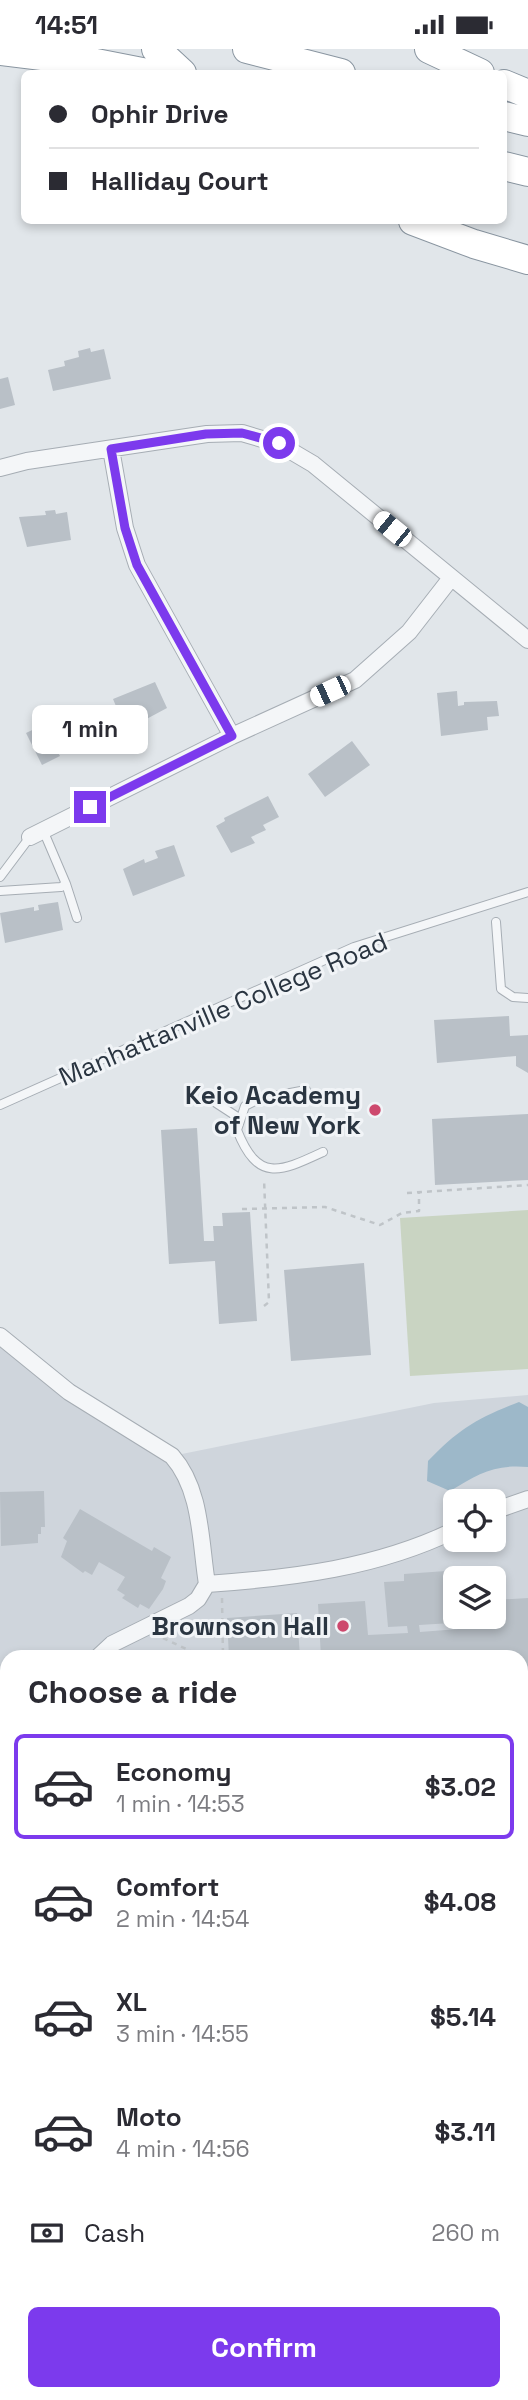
<!DOCTYPE html>
<meta charset="utf-8">
<style>
:root{--surface:#fff;--page:#f2f2f3;--text:#2b2b33;--muted:#7c7c81;--line:#e1e1e2;--accent:#7c3aed}
body{margin:0;font-family:"Space Grotesk",sans-serif;background:var(--page);color:var(--text);height:100vh;display:flex;flex-direction:column;font-size:26px;white-space:nowrap}
*{box-sizing:border-box;margin:0}
p{font-size:23px;color:var(--muted)}
.icon{flex:none;width:38px;height:38px;fill:none;stroke:currentColor;stroke-width:2;stroke-linecap:round;stroke-linejoin:round}
.map{position:relative;flex:1;overflow:hidden}
.sheet{position:absolute;left:0px;top:1601px;width:528px;height:751px;display:flex;flex-direction:column;background:var(--surface);border-radius:21px 21px 0 0;box-shadow:0 4px 10px #0003}
.sheet>*{flex:none}
.banner{position:absolute;left:21px;top:21px;width:486px;height:154px;border-radius:10px;box-shadow:0 4px 10px #0003;display:grid;align-content:center;height:154px;padding:0 28px;background:var(--surface)}
.tools{position:absolute;left:443px;top:1440px;display:grid;gap:14px}
.tools a{display:grid;place-items:center;width:63px;height:63px;border-radius:10px;background:var(--surface);box-shadow:0 4px 10px #0003;font-size:35px}
.end{position:absolute;width:32px;height:32px;margin:-16px;border:9px solid #7c3aed;background:#fff;box-shadow:0 0 0 4px #fff}
.from{border-radius:50%}
.bubble{position:absolute;height:49px;border-radius:10px;background:var(--surface);box-shadow:0 4px 10px #0003;font-size:23px;font-weight:800;line-height:49px;text-align:center}
.car{position:absolute;width:21px;height:42px;margin:-21px -10px;border-radius:9px;box-shadow:0 0 5px 2px #0007;background:linear-gradient(#fff 24%,#345 0 40%,#fff 0 76%,#345 0 86%,#fff 0)}
.banner b{display:flex;align-items:center;gap:24px;height:66px;font-size:26px}
.banner b+b{border-top:2px solid var(--line)}
.banner i{width:18px;height:18px;background:var(--text)}
ul{padding:0;list-style:none}
li{display:flex;align-items:center;gap:21px;height:105px;margin:0 14px 10px;padding:0 14px;border:4px solid transparent;border-radius:10px}
li div{flex:1}
li b{display:block;font-size:26px}
li em{font-style:normal;font-weight:800}
li.on{border-color:var(--accent)}
li>.icon{width:63px;height:63px;stroke-width:1.5}
h2{padding:0 28px;font-size:32px;line-height:84px}
.pay{display:flex;align-items:center;gap:18px;height:77px;padding:0 28px;font-size:26px}
.pay p{margin-inline-start:auto}
.primary-button{display:flex;gap:14px;margin-top:auto;padding:14px 28px}
.primary-button a{flex:1;height:80px;border-radius:10px;background:var(--accent);color:#fff;font-size:28px;font-weight:800;line-height:80px;text-align:center}
.status{display:flex;justify-content:space-between;align-items:center;height:49px;padding:0 35px;background:var(--surface);direction:ltr}
.status svg{height:19px;fill:currentColor}
.map>svg:first-child{display:block}
</style>
<div class="status"><b>14:51</b><svg viewBox="0 0 49 12"><path d="M0 12V9h3v3zM5 12V6h3v6zM10 12V3h3v9zM15 12V0h3v12zM26 1h20v11H26zM47 4h2v5h-2z"/></svg></div>
<div class="map">
<svg width="528" height="2351" viewBox="0 0 528 2351">
<rect width="100%" height="100%" fill="#e1e6ea"/>
<path fill="#cfd5dc" fill-rule="evenodd" d="M0,1287L172,1407L434,1354L528,1346V2316L522,2317V1608H7V2345H425L404,2351H0ZM455,1452H494V1491H455ZM455,1530H494V1568H455Z"/>
<path fill="#c9d4c2" d="M528,1161V1320L410,1327L400,1169Z"/>
<path fill="#9db8c9" d="M519,1353L528,1358V1418C494,1415 478,1425 450,1442L427,1432L428,1412C459,1380 477,1369 519,1353Z"/>
<path fill="#b9c0c7" d="M90,299L91,303L104,300L111,330L53,342L48,321L65,317L64,312L79,308L78,302Z
M8,328L15,356L0,360V330Z
M55,461L56,465L67,463L71,491L27,498L19,468L46,466L45,462Z
M155,633L167,659L126,681L113,650Z
M457,642L458,657L464,656V653L497,652L499,667L487,668L488,681L441,687L437,644Z
M77,660L90,686L59,701L55,698L60,707L42,716L26,684L51,672L52,667L56,665L61,668Z
M352,692L370,716L325,748L308,725Z
M268,747L279,768L263,776L266,781L251,788L255,794L231,804L216,777L225,772L224,769Z
M174,796L185,827L133,847L123,820L144,810L145,814L158,809L155,802Z
M58,853L63,881L5,894L0,864L34,858V862L39,861L38,856Z
M509,967L510,987L528,986V1024L516,1017V1007L437,1014L434,971Z
M528,1065V1131L435,1136L432,1070Z
M197,1079L204,1192H214L213,1177H223L222,1164L250,1163L257,1272L219,1275L215,1212L169,1215L161,1081Z
M364,1214L371,1306L291,1312L284,1221Z
M44,1442L45,1478H41V1485H38V1494L1,1497L0,1443Z
M80,1460L152,1502L154,1498L171,1508L161,1529L166,1532L163,1540L149,1560L140,1555L138,1559L122,1549L125,1546L117,1541L125,1528L99,1513L92,1526L85,1522L83,1524L61,1508L67,1492L63,1489Z
M446,1522L447,1529L455,1528V1568H467L468,1573L419,1576L420,1583L484,1578V1568H494V1551L528,1549V1633H522V1608H321L318,1555L365,1552L368,1586L408,1584L407,1577L388,1578L384,1533L404,1532V1525Z
M297,1564L300,1608H229L227,1569Z
M528,1892V1934L522,1935V1893Z"/>
<g fill="none" stroke-linecap="round" stroke-linejoin="round">
<g stroke="#a6adb4" stroke-width="10">
<path id="service" d="M0,828L30,788
M66,835L77,869
M0,842L61,838L66,835L43,781
M496,873L501,940L513,948L528,949
M306,1041L259,1050L245,1057L237,1081C258,1134 280,1123 323,1103
M216,1054L239,1069
M0,1056L354,898L528,843
M522,1954H528
M0,2074L7,2075"/>
</g>
<g stroke="#a6adb4" stroke-width="18">
<path id="minor" d="M111,400L125,479L137,516L232,687
M0,419L27,412L207,385L242,384L279,395L313,415L528,591
M30,788L232,687L355,631L409,583L451,529
M0,1287L69,1343L172,1407C202,1441 200,1492 207,1535
M494,1462L528,1450
M207,1535C293,1529 377,1519 455,1481
M98,1608L112,1595L189,1557L198,1550L207,1535
M522,1677H528
M522,1992L528,1987
M522,2065L528,2064
M363,2345L364,2351
M383,2345L384,2351"/>
</g>
<g stroke="#a6adb4" stroke-width="23">
<path id="secondary" d="M522,2317L528,2315
M404,2351L424,2345"/>
</g>
<g stroke="#8995a0" stroke-width="30">
<path id="motorway" d="M156,0L182,24
M247,0L341,24
M429,0L480,24
M0,2L91,13L147,24
M504,35L528,45
M504,67L528,73
M504,117L528,123
M413,172L474,195L528,211"/>
</g>
<path stroke="#bfc4c8" stroke-width="2.5" stroke-dasharray="5 5" stroke-linecap="butt" d="M407,1144L528,1136
M242,1160L325,1158L380,1176L402,1164L419,1162V1143
M264,1257L269,1253L264,1130
M222,1549L223,1608
M163,1589L203,1608
M522,1653H528
M522,1813L528,1815
M0,1859L7,1858
M0,1955L7,1954
M0,2155L7,2158"/>
<use href="#service" stroke="#f4f6f8" stroke-width="8"/>
<use href="#minor" stroke="#f4f6f8" stroke-width="16"/>
<use href="#secondary" stroke="#fff" stroke-width="21"/>
<use href="#motorway" stroke="#fff" stroke-width="28"/>
</g>
<g fill="none" stroke-linecap="round" stroke-linejoin="round">
<path stroke="#7c3aed" stroke-width="9" d="M90,758L232,687L137,516L125,479L111,400L206,385L242,384L279,394"/>
</g>
<g fill="#cd486d" stroke="#f1f4f7" stroke-width="2.5">
<circle cx="375" cy="1061" r="7"/>
<circle cx="343" cy="1577" r="7"/>
</g>
<g text-anchor="middle" dominant-baseline="central" stroke-width="6" stroke-linejoin="round" paint-order="stroke">
<g font-size="26" fill="#2a3541" stroke="#f1f4f7">
<text transform="translate(223 960) rotate(-23)">Manhattanville College Road</text>
</g>
<g font-size="26" font-weight="bold" fill="#2a3541" stroke="#f1f4f7" text-anchor="end">
<text x="361" y="1046">Keio Academy<tspan x="361" dy="30">of New York</tspan></text>
<text x="329" y="1577">Brownson Hall</text>
</g>
</g>
</svg>
<div class="tools">
<a><svg class="icon" aria-label="locate" viewBox="0 0 24 24"><circle cx="12" cy="12" r="6"/><path d="M12 2v4M12 18v4M2 12h4M18 12h4"/></svg></a>
<a><svg class="icon" aria-label="layers" viewBox="0 0 24 24"><path d="M12 4l9 5-9 5-9-5zM3 14l9 5 9-5"/></svg></a>
</div>
<i class="end from" style="left:279px;top:394px"></i>
<i class="end" style="left:90px;top:758px"></i>
<div class="bubble" style="left:32px;top:656px;width:116px">1 min</div>
<i class="car" style="left:392px;top:480px;rotate:309deg"></i>
<i class="car" style="left:330px;top:642px;rotate:245deg"></i>
<div class="banner">
<b><i class="from"></i>Ophir Drive</b>
<b><i></i>Halliday Court</b>
</div>
<section class="sheet">
<h2>Choose a ride</h2>
<ul>
<li class="on"><svg class="icon" aria-label="car" viewBox="0 0 24 24"><path d="M5 17H2v-5l4-1 3-4h7l3 4 3 1v5h-3M9 17h6M6 11h13"/><circle cx="7" cy="17" r="2"/><circle cx="17" cy="17" r="2"/></svg><div><b>Economy</b><p>1 min · 14:53</p></div><em>$3.02</em></li>
<li><svg class="icon" aria-label="car" viewBox="0 0 24 24"><path d="M5 17H2v-5l4-1 3-4h7l3 4 3 1v5h-3M9 17h6M6 11h13"/><circle cx="7" cy="17" r="2"/><circle cx="17" cy="17" r="2"/></svg><div><b>Comfort</b><p>2 min · 14:54</p></div><em>$4.08</em></li>
<li><svg class="icon" aria-label="car" viewBox="0 0 24 24"><path d="M5 17H2v-5l4-1 3-4h7l3 4 3 1v5h-3M9 17h6M6 11h13"/><circle cx="7" cy="17" r="2"/><circle cx="17" cy="17" r="2"/></svg><div><b>XL</b><p>3 min · 14:55</p></div><em>$5.14</em></li>
<li><svg class="icon" aria-label="car" viewBox="0 0 24 24"><path d="M5 17H2v-5l4-1 3-4h7l3 4 3 1v5h-3M9 17h6M6 11h13"/><circle cx="7" cy="17" r="2"/><circle cx="17" cy="17" r="2"/></svg><div><b>Moto</b><p>4 min · 14:56</p></div><em>$3.11</em></li>
</ul>
<div class="pay"><svg class="icon" aria-label="cash" viewBox="0 0 24 24"><path d="M3 7h18v10H3z"/><circle cx="12" cy="12" r="2"/></svg>Cash<p>260 m</p></div>
<div class="primary-button"><a>Confirm</a></div>
</section>
</div>
